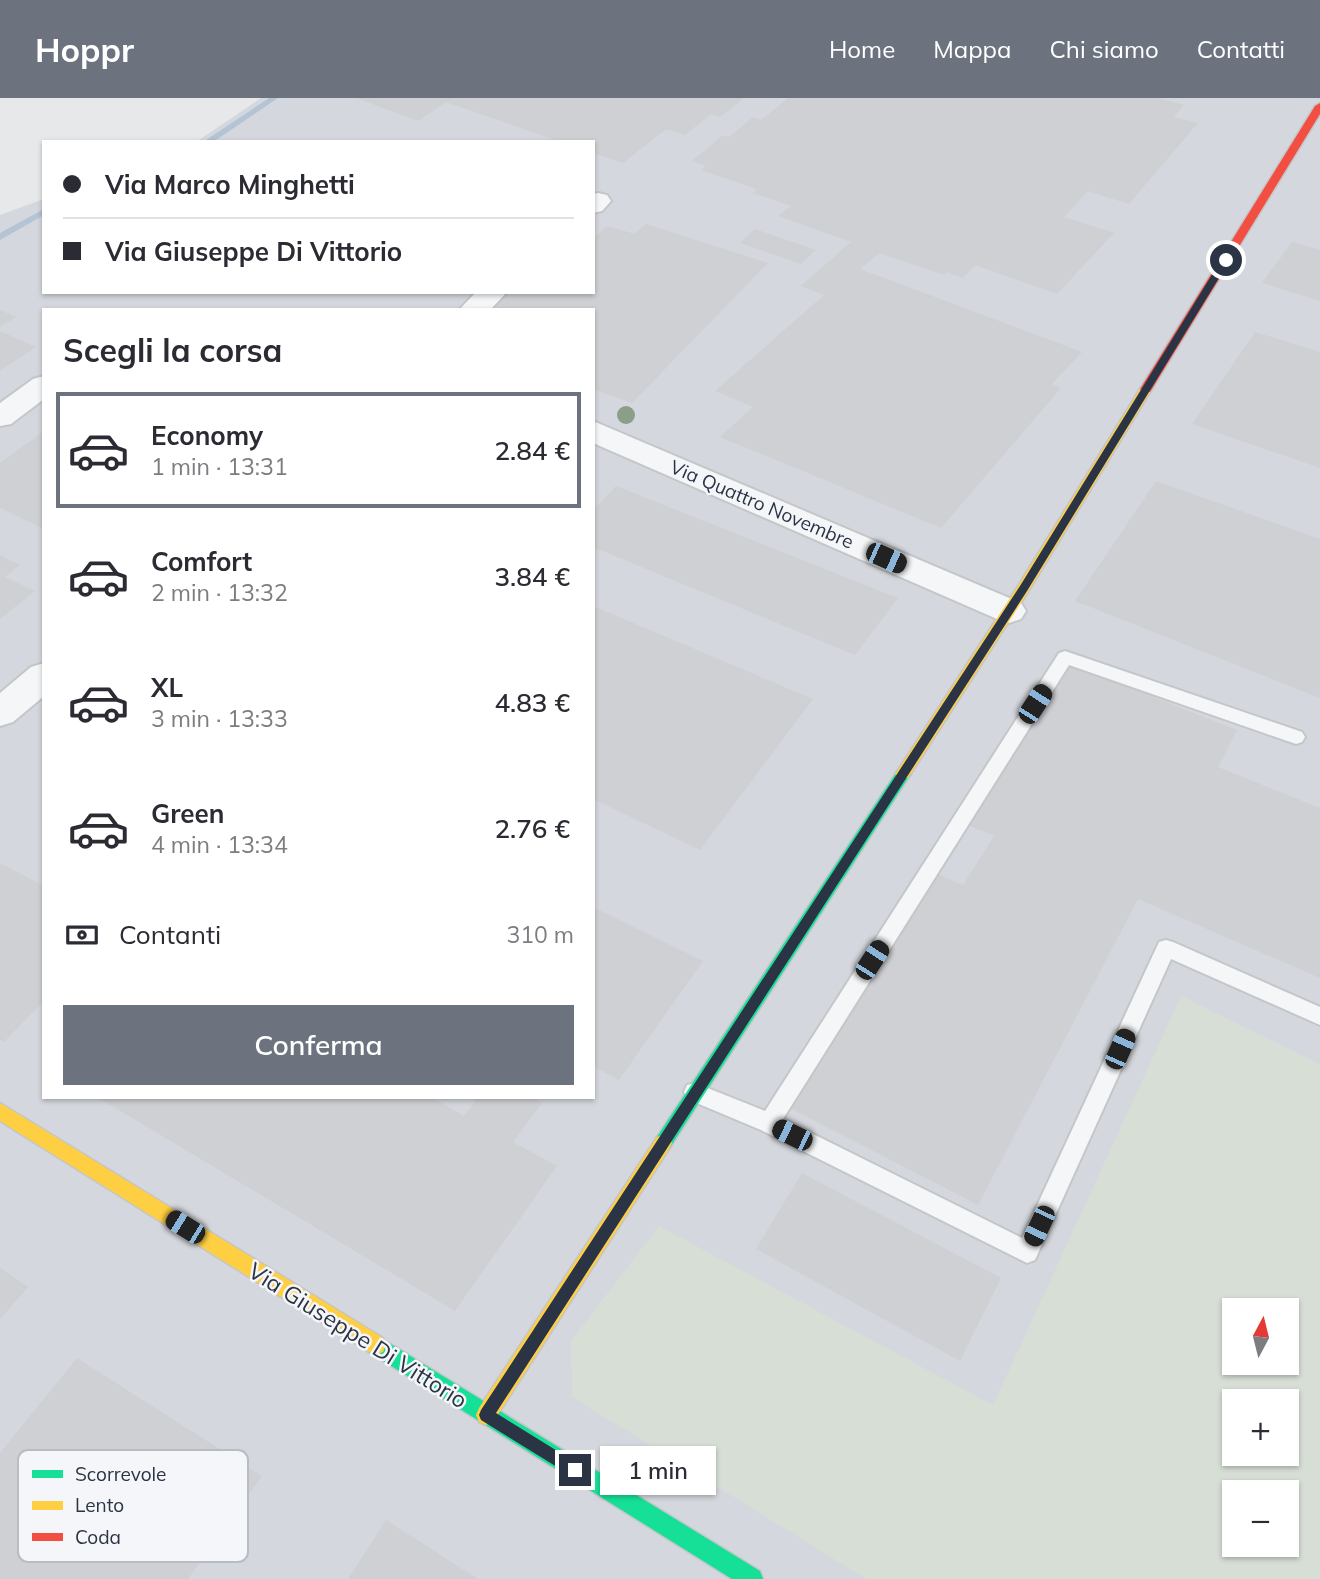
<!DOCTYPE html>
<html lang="it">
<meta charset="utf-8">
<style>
:root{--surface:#fff;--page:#f7f7f7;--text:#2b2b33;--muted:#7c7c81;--line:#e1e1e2;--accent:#6c737f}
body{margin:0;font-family:Mulish,sans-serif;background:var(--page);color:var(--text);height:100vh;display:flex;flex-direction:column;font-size:26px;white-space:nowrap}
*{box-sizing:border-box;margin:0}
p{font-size:23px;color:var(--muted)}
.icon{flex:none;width:38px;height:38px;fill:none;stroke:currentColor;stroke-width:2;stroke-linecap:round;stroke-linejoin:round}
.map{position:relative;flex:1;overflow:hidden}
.sheet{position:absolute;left:42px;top:210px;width:553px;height:791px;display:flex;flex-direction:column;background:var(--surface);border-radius:0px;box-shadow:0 2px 5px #0004}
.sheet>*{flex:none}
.top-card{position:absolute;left:42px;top:42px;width:553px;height:154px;border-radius:0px;box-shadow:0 2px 5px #0004;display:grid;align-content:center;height:154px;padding:0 21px;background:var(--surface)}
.needle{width:46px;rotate:7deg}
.fabs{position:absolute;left:1222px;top:1200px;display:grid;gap:14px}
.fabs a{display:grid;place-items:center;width:77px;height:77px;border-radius:0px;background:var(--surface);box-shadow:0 2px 5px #0004;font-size:35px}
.end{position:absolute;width:32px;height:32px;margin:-16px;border:9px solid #2b3445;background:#fff;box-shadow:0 0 0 4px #fff}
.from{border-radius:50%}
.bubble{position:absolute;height:49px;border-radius:0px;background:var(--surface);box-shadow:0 2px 5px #0004;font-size:23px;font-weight:600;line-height:49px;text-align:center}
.car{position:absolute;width:21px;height:42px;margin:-21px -10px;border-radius:9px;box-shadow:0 0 5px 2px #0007;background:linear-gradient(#222 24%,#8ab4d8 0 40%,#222 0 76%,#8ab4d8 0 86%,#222 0)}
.top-card b{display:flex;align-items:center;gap:24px;height:66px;font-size:26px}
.top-card b+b{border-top:2px solid var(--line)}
.top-card i{width:18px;height:18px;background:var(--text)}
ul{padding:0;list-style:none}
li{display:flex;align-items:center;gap:21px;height:116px;margin:0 14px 10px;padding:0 7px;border:4px solid transparent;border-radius:0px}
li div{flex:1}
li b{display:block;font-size:26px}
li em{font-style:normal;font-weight:600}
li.active{border-color:var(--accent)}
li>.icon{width:63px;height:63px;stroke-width:1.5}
h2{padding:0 21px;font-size:32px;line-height:84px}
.pay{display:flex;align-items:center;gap:18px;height:77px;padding:0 21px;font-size:26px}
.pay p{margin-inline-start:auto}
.button{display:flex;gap:14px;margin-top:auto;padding:14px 21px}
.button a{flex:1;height:80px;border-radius:0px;background:var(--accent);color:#fff;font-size:28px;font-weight:600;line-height:80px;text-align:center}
header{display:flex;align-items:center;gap:42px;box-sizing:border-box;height:98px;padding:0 35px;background:var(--accent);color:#fff}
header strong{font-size:33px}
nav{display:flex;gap:38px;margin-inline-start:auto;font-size:24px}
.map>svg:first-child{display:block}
</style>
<header>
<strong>Hoppr</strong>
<nav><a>Home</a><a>Mappa</a><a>Chi siamo</a><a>Contatti</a></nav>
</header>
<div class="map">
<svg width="1320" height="1481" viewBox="0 0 1320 1481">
<rect width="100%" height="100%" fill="#e6e8ea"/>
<path fill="#d4d7dd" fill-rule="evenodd" d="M261,0H1320V1481H0V117L44,101V194H593V44H196ZM44,212H593V999H44ZM1234,1213H1286V1265H1234ZM1234,1304H1286V1356H1234ZM1234,1395H1286V1447H1234Z"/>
<path fill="#d6ded6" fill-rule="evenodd" d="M1181,898L1320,966V1481H866L572,1299L571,1243L659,1128L993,1307ZM1234,1213H1286V1265H1234ZM1234,1304H1286V1356H1234ZM1234,1395H1286V1447H1234Z"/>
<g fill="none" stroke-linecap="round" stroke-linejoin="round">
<path fill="#b4c4d5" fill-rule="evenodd" d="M269,0H278L213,44H203Z
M44,111V117L0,142V135Z"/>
</g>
<path fill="#ced0d3" d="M356,0H744L720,19L711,16L685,37L666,31L623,65L593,55V44H561L446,4L418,23Z
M788,0H1158L1184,7L1174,19L1198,25L1129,106L1088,93L1064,119L1114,135L1057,196L975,167L963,180L947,174L944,177L879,155L860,171L1082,254L1052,286L1061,290L941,430L720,339L753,309L715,293L824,197L801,188L851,144L778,118L791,108L753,95L757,91L701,72L706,68L692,63L723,37L729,39L753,19L761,22Z
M646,126L768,165L632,305L593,291V212H485L505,194H593V140L607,128L635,136Z
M755,131L816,152L801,166L740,145Z
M1292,144L1320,152V203L1262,185Z
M0,212L16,219L0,229Z
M0,233L36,249L0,273Z
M1255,234L1320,254V370L1192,326Z
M44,333V431L0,410V365Z
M1156,383L1320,441V600L1075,503Z
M616,388L898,500L855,557L593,449V412Z
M0,457L20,467L5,479L35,493L0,521Z
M593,508L813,601L700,752L593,701Z
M1065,564L1237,632L1218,669L1320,710V880L1138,801L978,1107L786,1008L933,774L963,787L994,738L963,725Z
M0,765L44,788V903L4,944L0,942Z
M593,809L703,863L619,982L593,968Z
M97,999H431L464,1018L478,999H531L542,1005L513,1044L557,1068L455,1213Z
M802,1075L1001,1180L960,1263L756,1151Z
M0,1170L28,1189L0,1221Z
M77,1260L262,1378L188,1481H0V1355Z
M386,1422L478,1481H348Z"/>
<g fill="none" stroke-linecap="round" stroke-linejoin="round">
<g stroke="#c4c6c8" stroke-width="4">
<path id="lane" d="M1065,553L1302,634L1305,639L1302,644L1296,646L1069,567L783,1021L1022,1140L1159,844L1166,842L1173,844L1320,909V927L1171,861L1035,1162L1027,1165L761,1032L687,1001L684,994L687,987L695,985L765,1013L1059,555Z"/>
</g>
<g stroke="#c4c6c8" stroke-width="4">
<path id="street" d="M598,95L607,97L611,103L602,113L593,115V96Z
M476,194H507L490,212H459Z
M44,278V301L11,326L0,328V305L33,281Z
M593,323L1021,505L1026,513L1021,521L1009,525L997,521L593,345Z
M44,565V598L13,624L0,628V595L31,569Z"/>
</g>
<g stroke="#c4c6c8" stroke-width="3">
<path id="fast" d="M903,670L908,672L911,676L908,680L669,1051L663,1053L657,1051L654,1045L657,1039L898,672Z
M376,1237L760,1473L763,1481H732L369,1254L366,1247L369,1240Z"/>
</g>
<g stroke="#c4c6c8" stroke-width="3">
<path id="slow" d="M1146,287L1152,291L1028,494L908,680H898L895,676L898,672L1018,488L1140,291Z
M0,1005L383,1240L386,1247L383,1254L376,1257L369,1254L0,1023Z
M663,1037L669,1039L672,1045L669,1051L493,1324L486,1327L479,1324L476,1317L479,1310L657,1039Z"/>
</g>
<g stroke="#c4c6c8" stroke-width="3">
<path id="jam" d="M1320,5V16L1152,291L1150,294H1142L1140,291L1315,8Z"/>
</g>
<use href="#lane" fill="#f5f6f7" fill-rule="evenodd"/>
<use href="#street" fill="#f5f6f7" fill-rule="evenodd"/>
<use href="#fast" fill="#16e098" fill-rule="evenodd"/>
<use href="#slow" fill="#ffcf43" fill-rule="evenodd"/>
<use href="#jam" fill="#f24e42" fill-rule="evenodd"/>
</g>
<circle fill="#8a9e88" cx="626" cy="317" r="9"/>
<path fill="#2b3445" d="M1226,159L1230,162L1027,493L496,1315L580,1367L582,1372L580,1377L575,1379L570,1377L481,1322L479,1317L481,1312L1020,488L1221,162Z"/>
<g text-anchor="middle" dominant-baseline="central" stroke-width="5" stroke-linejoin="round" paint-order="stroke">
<g font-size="19" fill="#2b3445" stroke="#f4f6f9">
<text transform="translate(762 406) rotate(23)">Via Quattro Novembre</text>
</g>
<g font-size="23" fill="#2b3445" stroke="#f4f6f9">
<text transform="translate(358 1237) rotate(32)">Via Giuseppe Di Vittorio</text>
</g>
</g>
<rect x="18" y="1352" width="230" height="112" rx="10" fill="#f4f6f9" stroke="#b8bcc3" stroke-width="2"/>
<rect x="32" y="1372" width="31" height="8" fill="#16e098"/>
<rect x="32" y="1403" width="31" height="9" fill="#ffcf43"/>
<rect x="32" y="1435" width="31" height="8" fill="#f24e42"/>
<g font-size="19" fill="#2b3445">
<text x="75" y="1383">Scorrevole</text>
<text x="75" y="1414">Lento</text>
<text x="75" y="1446">Coda</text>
</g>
</svg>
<div class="fabs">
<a><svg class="needle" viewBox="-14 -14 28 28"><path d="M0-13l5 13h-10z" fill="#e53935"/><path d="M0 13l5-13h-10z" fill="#7c7c81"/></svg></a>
<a>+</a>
<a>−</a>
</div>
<i class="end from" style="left:1226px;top:162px"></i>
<i class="end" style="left:575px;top:1372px"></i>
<div class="bubble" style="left:600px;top:1348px;width:116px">1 min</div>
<i class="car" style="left:886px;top:460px;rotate:114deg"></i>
<i class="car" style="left:1035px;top:606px;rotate:33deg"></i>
<i class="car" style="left:872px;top:862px;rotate:33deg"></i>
<i class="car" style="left:1120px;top:951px;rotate:24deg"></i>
<i class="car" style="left:792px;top:1037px;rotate:296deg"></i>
<i class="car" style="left:1039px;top:1128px;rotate:205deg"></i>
<i class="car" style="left:185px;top:1129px;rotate:302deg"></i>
<div class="top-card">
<b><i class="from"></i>Via Marco Minghetti</b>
<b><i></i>Via Giuseppe Di Vittorio</b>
</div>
<section class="sheet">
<h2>Scegli la corsa</h2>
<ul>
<li class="active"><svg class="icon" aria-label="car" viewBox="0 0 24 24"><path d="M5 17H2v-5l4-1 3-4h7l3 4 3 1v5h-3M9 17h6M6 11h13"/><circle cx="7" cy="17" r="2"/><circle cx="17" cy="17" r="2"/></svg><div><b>Economy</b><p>1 min · 13:31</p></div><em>2.84 €</em></li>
<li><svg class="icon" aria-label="car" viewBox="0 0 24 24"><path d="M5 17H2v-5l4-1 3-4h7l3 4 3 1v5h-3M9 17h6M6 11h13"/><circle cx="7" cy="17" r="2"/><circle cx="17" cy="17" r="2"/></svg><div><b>Comfort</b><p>2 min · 13:32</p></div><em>3.84 €</em></li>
<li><svg class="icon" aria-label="car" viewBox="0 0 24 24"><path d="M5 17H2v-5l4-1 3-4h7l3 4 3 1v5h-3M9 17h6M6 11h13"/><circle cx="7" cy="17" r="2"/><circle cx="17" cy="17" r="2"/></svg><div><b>XL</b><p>3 min · 13:33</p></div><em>4.83 €</em></li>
<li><svg class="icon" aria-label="car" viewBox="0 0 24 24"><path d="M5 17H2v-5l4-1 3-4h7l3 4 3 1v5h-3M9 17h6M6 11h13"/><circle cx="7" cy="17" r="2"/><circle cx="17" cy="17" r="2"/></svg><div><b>Green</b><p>4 min · 13:34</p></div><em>2.76 €</em></li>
</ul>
<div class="pay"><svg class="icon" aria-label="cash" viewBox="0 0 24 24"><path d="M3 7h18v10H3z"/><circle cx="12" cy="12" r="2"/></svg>Contanti<p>310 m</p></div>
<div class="button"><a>Conferma</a></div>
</section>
</div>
